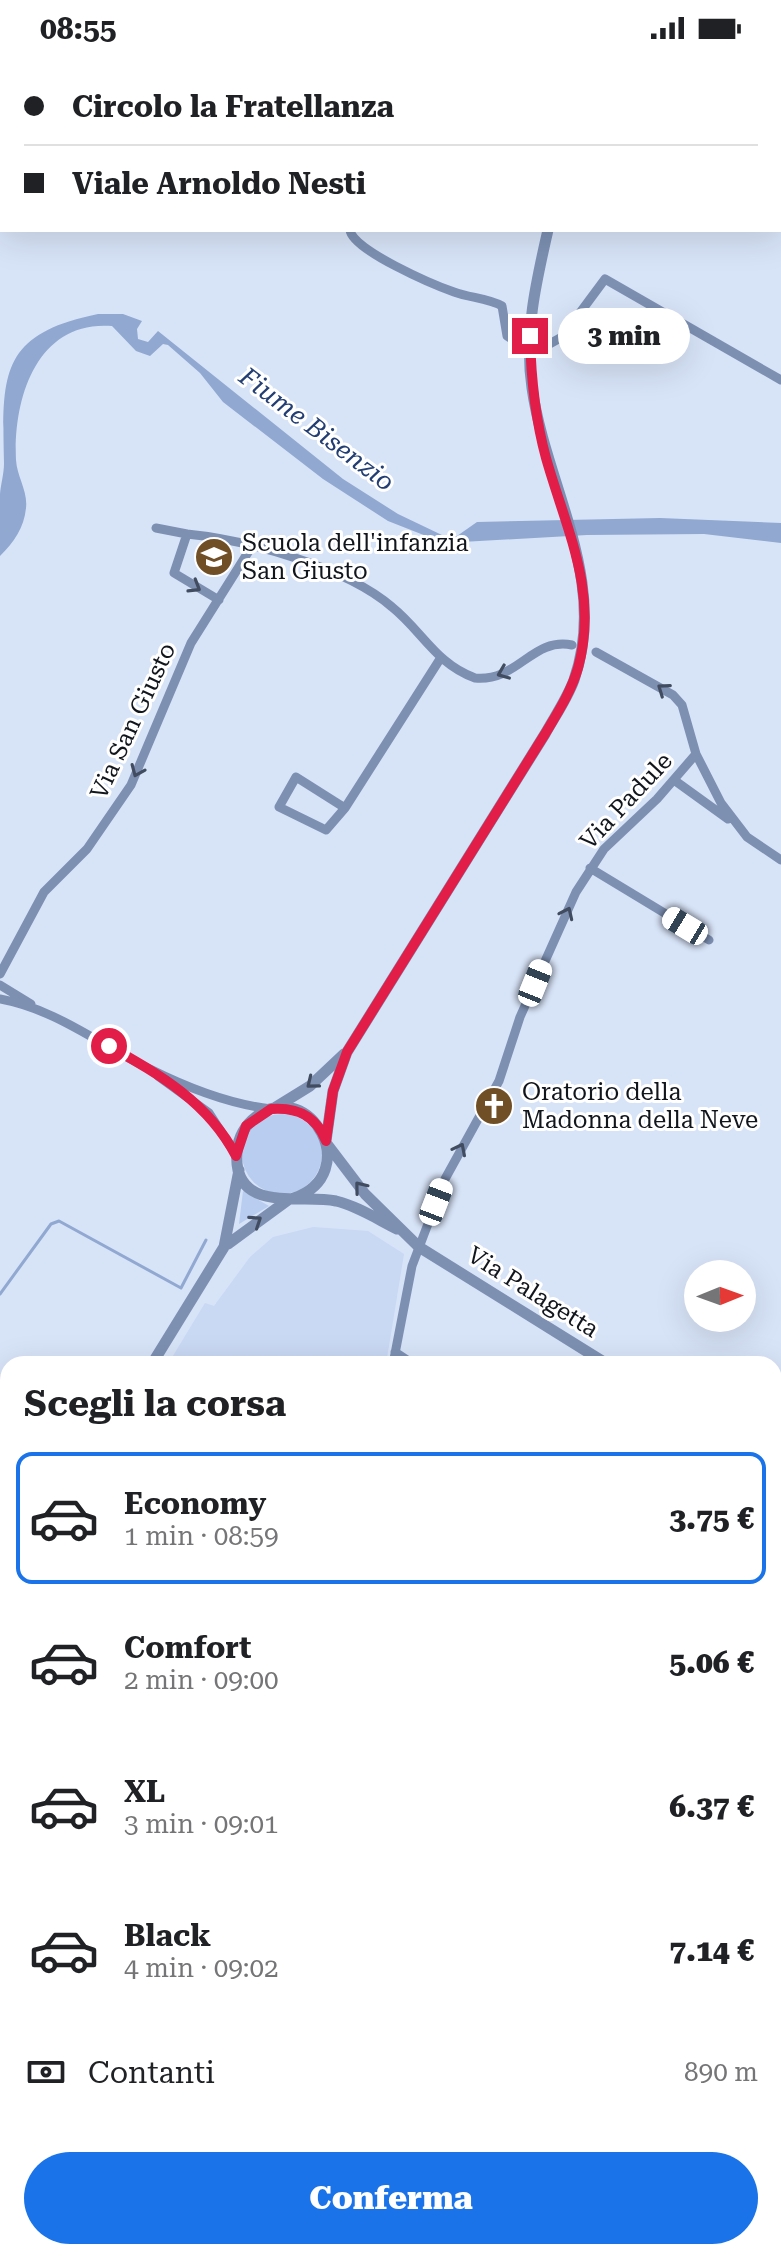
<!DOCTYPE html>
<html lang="it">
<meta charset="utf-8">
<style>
:root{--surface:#fff;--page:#f6f6f6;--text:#202124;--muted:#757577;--line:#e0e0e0;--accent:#1a73e8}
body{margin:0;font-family:"Roboto Serif",serif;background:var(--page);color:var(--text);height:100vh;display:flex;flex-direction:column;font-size:30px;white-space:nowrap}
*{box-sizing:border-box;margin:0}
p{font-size:26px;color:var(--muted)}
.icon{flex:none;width:44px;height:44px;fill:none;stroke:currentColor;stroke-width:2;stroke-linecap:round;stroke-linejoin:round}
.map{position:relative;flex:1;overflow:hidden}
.details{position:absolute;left:0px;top:1300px;width:782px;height:904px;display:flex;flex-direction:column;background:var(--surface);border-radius:24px 24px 0 0;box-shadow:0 8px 32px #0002}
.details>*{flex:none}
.top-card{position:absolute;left:0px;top:0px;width:782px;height:176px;box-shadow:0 8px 32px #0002;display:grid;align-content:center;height:176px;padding:0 24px;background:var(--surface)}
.needle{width:52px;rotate:89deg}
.fabs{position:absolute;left:684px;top:1204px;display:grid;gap:16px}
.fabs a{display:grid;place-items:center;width:72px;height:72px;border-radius:50%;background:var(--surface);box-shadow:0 8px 32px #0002;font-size:40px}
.end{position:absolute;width:36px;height:36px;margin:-18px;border:10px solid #e11d48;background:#fff;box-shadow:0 0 0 4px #fff}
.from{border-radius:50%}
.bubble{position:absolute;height:56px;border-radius:28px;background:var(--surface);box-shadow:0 8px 32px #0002;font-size:26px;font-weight:800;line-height:56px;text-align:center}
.car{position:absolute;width:24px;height:48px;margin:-24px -12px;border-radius:10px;box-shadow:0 0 6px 2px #0007;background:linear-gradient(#fff 24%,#345 0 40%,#fff 0 76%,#345 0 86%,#fff 0)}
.top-card b{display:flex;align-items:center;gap:28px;height:76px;font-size:30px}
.top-card b+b{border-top:2px solid var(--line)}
.top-card i{width:20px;height:20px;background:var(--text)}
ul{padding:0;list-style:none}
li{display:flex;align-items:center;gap:24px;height:132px;margin:0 16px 12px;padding:0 8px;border:4px solid transparent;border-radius:16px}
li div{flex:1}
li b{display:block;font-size:30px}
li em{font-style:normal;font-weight:800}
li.selected{border-color:var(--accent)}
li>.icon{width:72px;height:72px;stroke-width:1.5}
h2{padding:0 24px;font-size:36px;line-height:96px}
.pay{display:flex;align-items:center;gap:20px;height:88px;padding:0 24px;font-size:30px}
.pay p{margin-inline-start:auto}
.cta{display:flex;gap:16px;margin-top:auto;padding:16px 24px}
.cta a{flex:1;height:92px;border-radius:48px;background:var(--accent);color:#fff;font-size:32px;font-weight:800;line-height:92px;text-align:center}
.status{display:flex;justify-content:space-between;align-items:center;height:56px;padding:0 40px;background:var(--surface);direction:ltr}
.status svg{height:22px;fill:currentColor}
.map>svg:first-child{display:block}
</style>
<div class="status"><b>08:55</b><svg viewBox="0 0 49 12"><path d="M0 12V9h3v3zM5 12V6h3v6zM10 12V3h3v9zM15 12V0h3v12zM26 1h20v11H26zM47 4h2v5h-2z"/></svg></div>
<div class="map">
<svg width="781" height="2204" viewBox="0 0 781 2204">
<rect width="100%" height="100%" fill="#d7e3f7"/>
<path fill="#c9d8f3" d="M313,1171L368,1175L404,1198L386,1308H168L205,1247L214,1250L250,1201L273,1181Z"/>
<path fill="#b8cdf0" d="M242 1098a40 40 0 1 1 80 0a40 40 0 1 1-80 0Z
M243,1135L269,1150L239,1168Z"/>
<path fill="#91a8d1" d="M98,258H123L142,265L137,273L138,283L148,286L158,275L343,423L398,458L444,480H457L477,466L660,462L781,467V487L704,478L587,479L444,487L388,465L323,423L223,346L200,317L168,289L163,288L150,300L136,295L112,270C37,264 13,342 16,404C17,421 28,435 26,452C24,472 14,486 0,500C0,479 0,458 0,438C1,427 4,418 4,407C2,318 0,278 98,258Z"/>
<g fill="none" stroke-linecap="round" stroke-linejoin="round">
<path stroke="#91a8d1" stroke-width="3" d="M0,1238L51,1168L59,1165L181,1232L206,1184
M0,2033L8,2040
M0,2099L8,2106
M0,2183L8,2189
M17,2196L28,2204
M118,2196L127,2204
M201,2196L211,2204"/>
<path stroke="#7d90b2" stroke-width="9" d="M421,0L423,2
M350,174C352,194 434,229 454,236C470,242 488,242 502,250L507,280L521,289
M544,291L562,281L605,223L781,324
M156,472L187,478
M219,544L174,517L187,478C247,484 346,511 392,551C422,575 436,608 475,622C518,626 532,581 572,589
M596,596L673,639L682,649L696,698L721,747L747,781L781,804
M674,724L728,763
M345,752L296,721L279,751L326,774L345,752L440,603
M590,812L709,884
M0,918L44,836L87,793L131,729L191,587L252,490
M0,929L31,948
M0,943C56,953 100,989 150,1013C188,1032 229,1048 271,1053
M158,1020L209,1057L236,1099
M395,1296L413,1308
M393,1308L412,1210L445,1123L499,1025L520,961L576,836L604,793L657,743L696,698
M774,1539L781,1543
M774,1586L781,1575
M774,1647L781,1651
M774,2080L781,2061
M731,2204L733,2196"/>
<path stroke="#7d90b2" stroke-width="11" d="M597,2V0
M276,1051L310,1030L344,998
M326,1085L333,1035L347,996L545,678C555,660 567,643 574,624C609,524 546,430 532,332C524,278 536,226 548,174
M327,1088L365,1138L419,1191L607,1308
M294,1142C364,1117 310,1021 257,1060C245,1069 238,1081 237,1096C232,1158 300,1138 336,1145C357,1150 377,1163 397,1173
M228,1188L288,1144
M152,1308L224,1191L239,1114
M774,1413L781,1418
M0,1442L8,1440
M8,1450L4,1470L8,1486"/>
</g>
<defs><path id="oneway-chevron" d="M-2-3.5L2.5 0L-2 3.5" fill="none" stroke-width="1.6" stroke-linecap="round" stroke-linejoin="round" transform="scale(2)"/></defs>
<g stroke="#424c60">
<use href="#oneway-chevron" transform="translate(195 531) rotate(31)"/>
<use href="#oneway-chevron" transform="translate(503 617) rotate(158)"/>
<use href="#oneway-chevron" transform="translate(663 633) rotate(-145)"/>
<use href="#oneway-chevron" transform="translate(137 715) rotate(113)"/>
<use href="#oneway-chevron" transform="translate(567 857) rotate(-65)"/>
<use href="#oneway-chevron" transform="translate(312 1027) rotate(141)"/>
<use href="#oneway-chevron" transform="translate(460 1093) rotate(-63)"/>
<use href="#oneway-chevron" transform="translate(360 1131) rotate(-129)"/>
<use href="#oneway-chevron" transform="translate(256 1165) rotate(-34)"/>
</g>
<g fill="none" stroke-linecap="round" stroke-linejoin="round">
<path stroke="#e11d48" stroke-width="10" d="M109,990C160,1019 208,1046 236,1100L246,1070L271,1053C298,1051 316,1060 326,1085L333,1035L347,996L545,678C558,656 571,636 578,612C599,536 566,473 546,402C535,362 531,322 530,280"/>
</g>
<defs>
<g id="school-disc" transform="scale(2)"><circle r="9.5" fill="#704f26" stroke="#fff"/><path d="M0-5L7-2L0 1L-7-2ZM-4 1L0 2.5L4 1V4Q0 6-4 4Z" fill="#fff"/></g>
<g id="church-disc" transform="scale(2)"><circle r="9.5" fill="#704f26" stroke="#fff"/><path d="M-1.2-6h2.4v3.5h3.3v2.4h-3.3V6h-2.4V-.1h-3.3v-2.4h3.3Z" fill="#fff"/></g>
</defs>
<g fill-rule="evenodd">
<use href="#school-disc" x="214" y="501"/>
<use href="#church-disc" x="494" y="1050"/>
</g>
<g text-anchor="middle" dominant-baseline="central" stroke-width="6" stroke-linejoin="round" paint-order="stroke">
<g font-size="24" fill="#11151c" stroke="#fff" text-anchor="start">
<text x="242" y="487">Scuola dell'infanzia<tspan x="242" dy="28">San Giusto</tspan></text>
<text x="522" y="1036">Oratorio della<tspan x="522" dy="28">Madonna della Neve</tspan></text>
</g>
<g font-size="24" fill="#11151c" stroke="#fff">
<text transform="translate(133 665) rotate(-65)">Via San Giusto</text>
<text transform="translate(626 745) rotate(-47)">Via Padule</text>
<text transform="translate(533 1236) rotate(32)">Via Palagetta</text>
</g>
<g font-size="26" font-style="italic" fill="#233e72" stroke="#fff">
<text transform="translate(317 373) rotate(37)">Fiume Bisenzio</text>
</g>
</g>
</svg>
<div class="fabs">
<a><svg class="needle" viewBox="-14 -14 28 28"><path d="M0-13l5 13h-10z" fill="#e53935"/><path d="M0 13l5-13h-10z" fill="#757577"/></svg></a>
</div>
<i class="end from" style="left:109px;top:990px"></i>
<i class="end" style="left:530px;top:280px"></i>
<div class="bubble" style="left:558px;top:252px;width:132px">3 min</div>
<i class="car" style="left:685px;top:870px;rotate:301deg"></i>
<i class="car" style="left:535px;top:927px;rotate:22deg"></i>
<i class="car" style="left:436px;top:1146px;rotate:21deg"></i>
<div class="top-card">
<b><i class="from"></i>Circolo la Fratellanza</b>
<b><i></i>Viale Arnoldo Nesti</b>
</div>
<section class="details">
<h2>Scegli la corsa</h2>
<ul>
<li class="selected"><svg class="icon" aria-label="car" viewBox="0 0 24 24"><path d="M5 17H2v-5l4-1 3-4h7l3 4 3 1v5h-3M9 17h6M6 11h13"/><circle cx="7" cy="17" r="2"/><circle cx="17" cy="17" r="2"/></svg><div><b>Economy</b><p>1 min · 08:59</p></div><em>3.75 €</em></li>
<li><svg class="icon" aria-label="car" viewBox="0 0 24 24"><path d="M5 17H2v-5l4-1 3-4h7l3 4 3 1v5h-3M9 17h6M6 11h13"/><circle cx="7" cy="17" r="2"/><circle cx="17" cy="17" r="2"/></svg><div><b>Comfort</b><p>2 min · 09:00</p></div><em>5.06 €</em></li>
<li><svg class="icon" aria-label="car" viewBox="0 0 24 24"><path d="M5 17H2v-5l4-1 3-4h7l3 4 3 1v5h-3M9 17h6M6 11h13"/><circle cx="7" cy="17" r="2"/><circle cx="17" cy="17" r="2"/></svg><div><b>XL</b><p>3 min · 09:01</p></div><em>6.37 €</em></li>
<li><svg class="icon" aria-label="car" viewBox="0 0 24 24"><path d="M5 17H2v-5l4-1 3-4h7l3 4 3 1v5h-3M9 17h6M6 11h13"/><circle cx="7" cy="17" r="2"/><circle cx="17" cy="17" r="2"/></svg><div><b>Black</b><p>4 min · 09:02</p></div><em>7.14 €</em></li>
</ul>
<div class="pay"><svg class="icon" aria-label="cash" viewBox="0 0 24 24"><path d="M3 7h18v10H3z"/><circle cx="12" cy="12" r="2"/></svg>Contanti<p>890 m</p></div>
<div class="cta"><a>Conferma</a></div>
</section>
</div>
